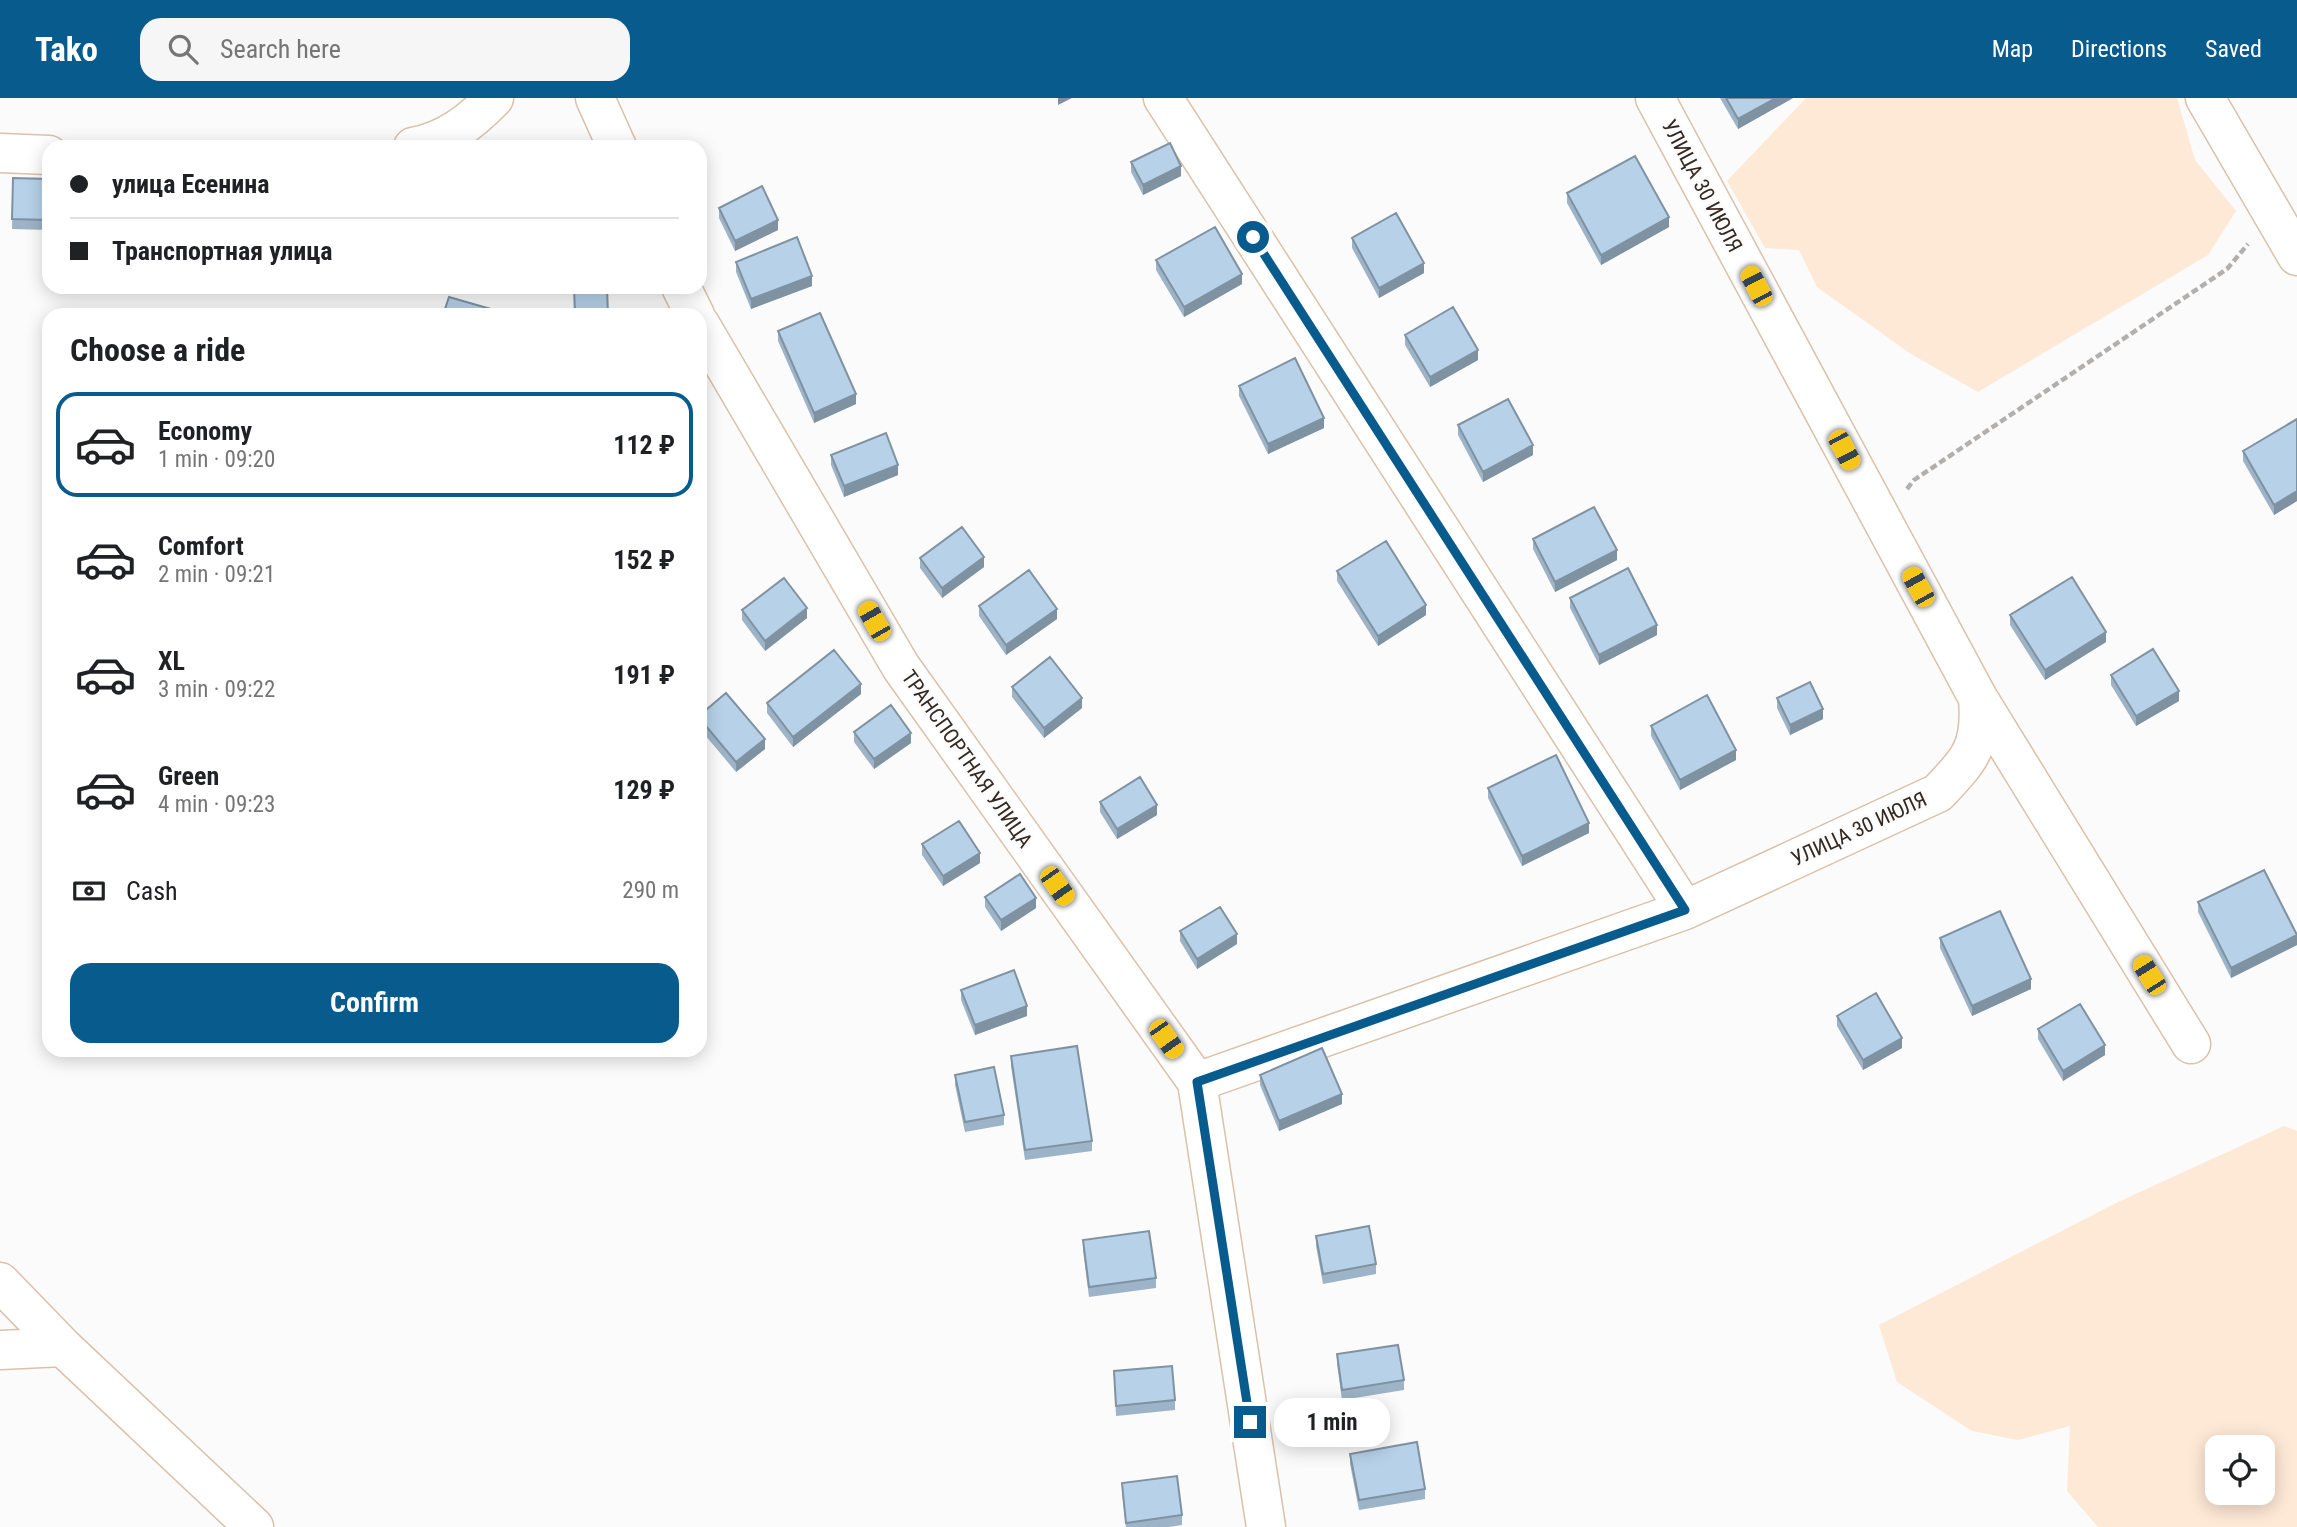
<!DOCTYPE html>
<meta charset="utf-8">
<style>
:root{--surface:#fff;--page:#f6f6f6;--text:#202124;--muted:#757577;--line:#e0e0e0;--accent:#085b8d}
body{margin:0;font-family:"Roboto Condensed",sans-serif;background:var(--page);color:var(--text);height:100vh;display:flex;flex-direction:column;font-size:26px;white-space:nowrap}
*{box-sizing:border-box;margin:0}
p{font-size:23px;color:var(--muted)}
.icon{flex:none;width:38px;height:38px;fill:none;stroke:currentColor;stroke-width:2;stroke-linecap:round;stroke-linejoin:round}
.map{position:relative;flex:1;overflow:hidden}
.details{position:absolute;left:42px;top:210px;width:665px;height:749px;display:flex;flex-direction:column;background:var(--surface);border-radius:21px;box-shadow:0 4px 18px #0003}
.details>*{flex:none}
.banner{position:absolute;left:42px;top:42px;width:665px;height:154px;border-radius:21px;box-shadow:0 4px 18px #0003;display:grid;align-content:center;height:154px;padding:0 28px;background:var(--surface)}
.tools{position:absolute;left:2205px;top:1337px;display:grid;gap:14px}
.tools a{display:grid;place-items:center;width:70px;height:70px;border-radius:14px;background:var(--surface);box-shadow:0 4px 18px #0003;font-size:35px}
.end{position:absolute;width:32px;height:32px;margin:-16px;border:9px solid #085b8d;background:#fff;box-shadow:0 0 0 4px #fff}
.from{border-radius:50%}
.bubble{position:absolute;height:49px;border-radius:21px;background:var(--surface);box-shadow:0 4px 18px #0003;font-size:23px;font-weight:700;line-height:49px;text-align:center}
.car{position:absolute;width:21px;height:42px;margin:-21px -10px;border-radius:9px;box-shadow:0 0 5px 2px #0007;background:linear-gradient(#f5c518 24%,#345 0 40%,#f5c518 0 76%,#345 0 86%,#f5c518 0)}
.banner b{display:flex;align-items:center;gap:24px;height:66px;font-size:26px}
.banner b+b{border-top:2px solid var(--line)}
.banner i{width:18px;height:18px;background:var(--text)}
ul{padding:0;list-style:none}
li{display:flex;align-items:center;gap:21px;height:105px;margin:0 14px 10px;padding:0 14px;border:4px solid transparent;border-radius:21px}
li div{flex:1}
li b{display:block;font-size:26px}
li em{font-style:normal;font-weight:700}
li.selected{border-color:var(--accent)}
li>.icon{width:63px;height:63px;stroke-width:1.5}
h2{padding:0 28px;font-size:32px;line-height:84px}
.pay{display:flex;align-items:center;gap:18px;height:77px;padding:0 28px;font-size:26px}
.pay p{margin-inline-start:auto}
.action{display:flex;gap:14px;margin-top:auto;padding:14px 28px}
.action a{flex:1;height:80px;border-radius:21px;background:var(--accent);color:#fff;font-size:28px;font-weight:700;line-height:80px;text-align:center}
header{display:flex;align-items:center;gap:42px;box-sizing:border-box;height:98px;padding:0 35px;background:var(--accent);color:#fff}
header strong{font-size:33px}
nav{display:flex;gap:38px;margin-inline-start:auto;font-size:24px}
.search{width:490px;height:63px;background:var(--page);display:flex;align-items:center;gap:18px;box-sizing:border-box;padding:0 24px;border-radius:21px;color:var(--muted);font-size:26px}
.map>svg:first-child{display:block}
</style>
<header>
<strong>Tako</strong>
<div class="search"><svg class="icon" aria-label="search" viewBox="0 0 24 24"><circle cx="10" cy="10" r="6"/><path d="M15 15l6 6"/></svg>Search here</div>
<nav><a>Map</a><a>Directions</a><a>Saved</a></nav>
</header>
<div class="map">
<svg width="2297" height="1429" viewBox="0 0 2297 1429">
<rect width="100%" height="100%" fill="#fbfbfb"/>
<path fill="#fee8d6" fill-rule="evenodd" d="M1806,0H2177L2195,62L2236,113L2208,157L1978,294L1911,256L1817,189L1799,152L1765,150L1727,83Z
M2284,1028L2297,1033V1429H2098L2067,1393L2070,1328L2018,1342L1972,1333L1897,1284L1879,1227L2116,1105ZM2217,1349H2263V1395H2217Z"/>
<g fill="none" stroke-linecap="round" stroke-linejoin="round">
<g stroke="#dbc1aa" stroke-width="41">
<path id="minor" d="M595,0L617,49
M1163,0L1685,812
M2205,0L2297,158
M413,49C446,43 471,24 494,0
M0,55L49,57
M681,189L695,217
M700,226L901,569L1197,984L1266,1429
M1978,600L2191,946
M1197,984L1685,812L1938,695C1971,660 1982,649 1978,600L1655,0
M0,1184L63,1249L254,1429
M0,1252L63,1249"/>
</g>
<path stroke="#b3afac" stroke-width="4.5" stroke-dasharray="7 3.5" stroke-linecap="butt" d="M1907,391L1914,382L2227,171L2248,146"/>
<use href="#minor" stroke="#fff" stroke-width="38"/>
</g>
<path fill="#9db4c8" d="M1720,0H1793L1738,31Z
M1131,64L1181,78L1143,97L1131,74Z
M13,80L49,81V132L12,131Z
M1567,95L1669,129L1601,167L1567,105Z
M719,110L778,132L735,153L719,120Z
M1352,140L1424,175L1379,200L1352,150Z
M1156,162L1242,186L1184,219L1156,172Z
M736,164L812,188L751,211L736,174Z
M778,233L856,306L814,325L778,243Z
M1405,237L1478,262L1430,289L1405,247Z
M1239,288L1324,330L1268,356L1239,298Z
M2297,321V403L2274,417L2243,363V353Z
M1458,327L1533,357L1483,384L1458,337Z
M831,357L898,377L844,399L831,367Z
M1533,441L1617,462L1555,494L1533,451Z
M920,460L984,469L942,500L920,470Z
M1337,473L1426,517L1378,548L1337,483Z
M1570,500L1657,537L1599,567L1570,510Z
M979,508L1057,521L1006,557L979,518Z
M742,512L807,520L765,553L742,522Z
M2010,517L2106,544L2045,582L2010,527Z
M2111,577L2179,603L2136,628L2111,587Z
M1012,589L1082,610L1044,640L1012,599Z
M861,596L793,649L767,615V605Z
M1777,600L1823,621L1790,637L1777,610Z
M700,617L765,651L736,674L700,631Z
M1651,628L1736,662L1680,692L1651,638Z
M854,634L911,645L874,671L854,644Z
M1488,690L1589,735L1522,768L1488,700Z
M1100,704L1157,717L1117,741L1100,714Z
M922,746L980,765L943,788L922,757Z
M985,799L1036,810L1001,833L985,809Z
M2198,804L2297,847L2231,880L2198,814Z
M1180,833L1237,846L1197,871L1180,843Z
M1940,840L2031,891L1972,918L1940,850Z
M961,892L1027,918L975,937L961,902Z
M1837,918L1902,950L1863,972L1837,928Z
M2038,931L2105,957L2063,983L2038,941Z
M1011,958L1092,1043V1053L1025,1062L1011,968Z
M955,977L1004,1017V1027L965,1034L955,987Z
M1260,977L1342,1006L1279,1033L1260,987Z
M1316,1138L1376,1166V1176L1323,1186L1316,1148Z
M1083,1142L1156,1180V1190L1089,1199L1083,1152Z
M1337,1256L1404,1282V1292L1342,1302L1337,1266Z
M1114,1273L1175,1302V1312L1116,1318Z
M1350,1356L1425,1391V1401L1359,1412L1350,1366Z
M1122,1385L1182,1417V1427L1169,1429H1126L1122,1395Z"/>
<path fill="#7f92a2" d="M1058,0H1072L1058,7Z
M1776,0H1793L1738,31V21Z
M1181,68V78L1143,97V87Z
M1669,119V129L1601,167V157Z
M778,122V132L735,153V143Z
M1424,165V175L1379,200V190Z
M1242,176V186L1184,219V209Z
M812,178V188L751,211V201Z
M1478,252V262L1430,289V279Z
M856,296V306L814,325V315Z
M1324,320V330L1268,356V346Z
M1533,347V357L1483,384V374Z
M898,367V377L844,399V388Z
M2297,393V403L2274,417V407Z
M1617,452V462L1555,494V484Z
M984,459V469L942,500V490Z
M1426,507V517L1378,548V538Z
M807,510V520L765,553V543Z
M1057,511V521L1006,557V547Z
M1657,527V537L1599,567V557Z
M2106,534V544L2045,582V572Z
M861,586V596L793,649V639Z
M2179,593V603L2136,628V618Z
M1082,600V610L1044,640V630Z
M1823,611V621L1790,637V627Z
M911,635V645L874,671V661Z
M765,641V651L736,674V664Z
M1736,652V662L1680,692V682Z
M1157,707V717L1117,741V731Z
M1589,725V735L1522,768V758Z
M980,755V765L943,788V778Z
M1036,800V810L1001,833V822Z
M1237,836V846L1197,871V861Z
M2297,837V847L2231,880V870Z
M2031,881V891L1972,918V908Z
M1027,908V918L975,937V927Z
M1902,940V950L1863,972V962Z
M2105,947V957L2063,983V973Z
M1342,996V1006L1279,1033V1023Z"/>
<path fill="#b6d1e8" stroke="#7f92a2" stroke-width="2" d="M1726,0H1776L1738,21Z
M1170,45L1181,68L1143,87L1131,64Z
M1635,58L1669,119L1601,157L1567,95Z
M13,80L49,81V122L12,121Z
M762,88L778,122L735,143L719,110Z
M1396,115L1424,165L1379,190L1352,140Z
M1215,129L1242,176L1184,209L1156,162Z
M797,139L812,178L751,201L736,164Z
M574,189H607L608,217H575Z
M449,199L494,212L492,217H443Z
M1453,209L1478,252L1430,279L1405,237Z
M820,215L856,296L814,315L778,233Z
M1295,260L1324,320L1268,346L1239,288Z
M1508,301L1533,347L1483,374L1458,327Z
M2297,321V393L2274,407L2243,353Z
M886,335L898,367L844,388L831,357Z
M1594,409L1617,452L1555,484L1533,441Z
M962,429L984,459L942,490L920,460Z
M1386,443L1426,507L1378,538L1337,473Z
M1628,470L1657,527L1599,557L1570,500Z
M1029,472L1057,511L1006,547L979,508Z
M2072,479L2106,534L2045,572L2010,517Z
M784,480L807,510L765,543L742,512Z
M2153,551L2179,593L2136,618L2111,577Z
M834,552L861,586L793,639L767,605Z
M1050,559L1082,600L1044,630L1012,589Z
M1810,584L1823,611L1790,627L1777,600Z
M726,595L765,641L736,664L700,621V617Z
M1707,597L1736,652L1680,682L1651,628Z
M891,607L911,635L874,661L854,634Z
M1556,657L1589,725L1522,758L1488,690Z
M1140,679L1157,707L1117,731L1100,704Z
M959,723L980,755L943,778L922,746Z
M2264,772L2297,837L2231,870L2198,804Z
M1020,776L1036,800L1001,822L985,799Z
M1220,809L1237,836L1197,861L1180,833Z
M2000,813L2031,881L1972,908L1940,840Z
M1014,872L1027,908L975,927L961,892Z
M1876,895L1902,940L1863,962L1837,918Z
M2080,906L2105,947L2063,973L2038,931Z
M1077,948L1092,1043L1025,1052L1011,958Z
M1322,950L1342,996L1279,1023L1260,977Z
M994,969L1004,1017L965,1024L955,977Z
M1369,1128L1376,1166L1323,1176L1316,1138Z
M1149,1133L1156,1180L1089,1189L1083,1142Z
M1398,1247L1404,1282L1342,1292L1337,1256Z
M1172,1268L1175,1302L1116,1308L1114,1273Z
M1417,1344L1425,1391L1359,1402L1350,1356Z
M1177,1378L1182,1417L1126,1425L1122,1385Z"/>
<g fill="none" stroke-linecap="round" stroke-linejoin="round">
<path stroke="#085b8d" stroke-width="9" d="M1250,1324L1197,984L1685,812L1253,139"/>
</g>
<g text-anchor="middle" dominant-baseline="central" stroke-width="5" stroke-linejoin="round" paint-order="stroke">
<g font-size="21" fill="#342921" stroke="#fbfbfb">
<text transform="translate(1702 88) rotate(62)">УЛИЦА 30 ИЮЛЯ</text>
<text transform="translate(967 661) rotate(55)">ТРАНСПОРТНАЯ УЛИЦА</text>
<text transform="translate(1859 731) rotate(-25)">УЛИЦА 30 ИЮЛЯ</text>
</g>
</g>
</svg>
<div class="tools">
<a><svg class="icon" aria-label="locate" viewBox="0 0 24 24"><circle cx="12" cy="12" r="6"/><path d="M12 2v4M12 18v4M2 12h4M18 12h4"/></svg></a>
</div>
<i class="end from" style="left:1253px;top:139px"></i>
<i class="end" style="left:1250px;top:1324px"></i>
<div class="bubble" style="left:1274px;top:1300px;width:116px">1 min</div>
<i class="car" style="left:1756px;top:188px;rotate:332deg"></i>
<i class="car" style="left:1844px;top:352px;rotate:152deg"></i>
<i class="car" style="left:1918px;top:489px;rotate:331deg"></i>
<i class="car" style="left:874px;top:523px;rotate:330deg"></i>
<i class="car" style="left:1057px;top:788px;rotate:145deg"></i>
<i class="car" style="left:2149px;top:877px;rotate:328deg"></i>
<i class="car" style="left:1166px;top:941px;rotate:145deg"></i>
<div class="banner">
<b><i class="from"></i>улица Есенина</b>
<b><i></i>Транспортная улица</b>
</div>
<section class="details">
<h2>Choose a ride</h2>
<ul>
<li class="selected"><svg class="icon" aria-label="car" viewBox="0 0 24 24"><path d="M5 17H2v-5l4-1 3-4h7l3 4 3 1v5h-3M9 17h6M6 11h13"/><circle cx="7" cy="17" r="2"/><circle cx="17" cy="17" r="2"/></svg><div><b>Economy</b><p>1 min · 09:20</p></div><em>112 ₽</em></li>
<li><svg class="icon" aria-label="car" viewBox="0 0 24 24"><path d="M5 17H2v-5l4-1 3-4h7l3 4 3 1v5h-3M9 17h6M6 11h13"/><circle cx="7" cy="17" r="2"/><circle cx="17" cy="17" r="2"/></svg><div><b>Comfort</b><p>2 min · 09:21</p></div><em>152 ₽</em></li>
<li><svg class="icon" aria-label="car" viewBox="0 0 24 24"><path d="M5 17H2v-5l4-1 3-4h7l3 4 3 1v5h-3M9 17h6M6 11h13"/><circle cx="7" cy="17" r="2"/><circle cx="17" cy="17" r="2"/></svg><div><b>XL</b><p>3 min · 09:22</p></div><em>191 ₽</em></li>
<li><svg class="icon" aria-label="car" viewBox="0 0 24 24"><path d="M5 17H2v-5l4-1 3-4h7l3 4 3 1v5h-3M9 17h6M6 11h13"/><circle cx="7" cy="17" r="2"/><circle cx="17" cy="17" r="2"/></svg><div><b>Green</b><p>4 min · 09:23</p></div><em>129 ₽</em></li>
</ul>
<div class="pay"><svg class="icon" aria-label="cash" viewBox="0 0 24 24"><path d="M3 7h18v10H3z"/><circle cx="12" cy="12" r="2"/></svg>Cash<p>290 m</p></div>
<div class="action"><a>Confirm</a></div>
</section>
</div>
